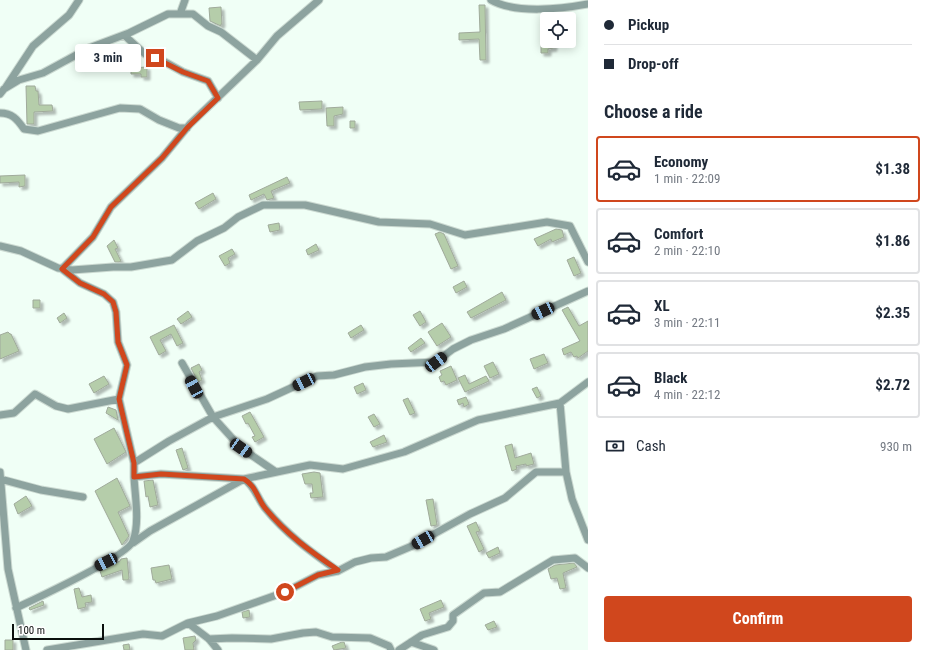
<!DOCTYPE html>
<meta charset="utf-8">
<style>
:root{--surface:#fff;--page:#f2f2f3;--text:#1f2937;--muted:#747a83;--line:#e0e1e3;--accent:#d0471d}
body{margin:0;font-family:"Roboto Condensed",sans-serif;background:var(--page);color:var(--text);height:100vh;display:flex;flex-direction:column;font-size:15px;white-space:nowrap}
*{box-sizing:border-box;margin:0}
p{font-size:13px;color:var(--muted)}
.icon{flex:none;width:22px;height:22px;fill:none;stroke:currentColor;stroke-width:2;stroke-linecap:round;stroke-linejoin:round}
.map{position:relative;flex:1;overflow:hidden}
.side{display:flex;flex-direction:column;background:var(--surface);width:340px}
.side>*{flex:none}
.hud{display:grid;align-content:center;height:88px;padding:0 16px;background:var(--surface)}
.tools{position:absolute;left:540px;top:12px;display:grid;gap:8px}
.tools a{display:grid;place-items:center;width:36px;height:36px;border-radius:4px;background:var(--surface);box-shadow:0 2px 10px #0003;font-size:20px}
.scale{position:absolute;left:12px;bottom:10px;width:92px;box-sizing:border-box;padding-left:4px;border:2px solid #0a100d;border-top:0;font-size:11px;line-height:14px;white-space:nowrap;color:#0a100d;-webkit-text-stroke:3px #fff;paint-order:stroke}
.end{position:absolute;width:18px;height:18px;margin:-9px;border:5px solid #d0471d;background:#fff;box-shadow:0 0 0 2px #fff}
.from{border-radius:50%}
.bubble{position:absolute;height:28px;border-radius:4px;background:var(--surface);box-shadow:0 2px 10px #0003;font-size:13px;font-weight:700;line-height:28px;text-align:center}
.car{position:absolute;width:12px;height:24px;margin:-12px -6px;border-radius:5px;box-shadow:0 0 3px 1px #0007;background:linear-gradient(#222 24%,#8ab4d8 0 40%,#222 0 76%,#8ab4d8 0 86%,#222 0)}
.hud b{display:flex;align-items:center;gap:14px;height:38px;font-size:15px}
.hud b+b{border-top:1px solid var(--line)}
.hud i{width:10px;height:10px;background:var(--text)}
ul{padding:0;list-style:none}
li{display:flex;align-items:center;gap:12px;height:66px;margin:0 8px 6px;padding:0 8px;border:2px solid var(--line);border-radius:4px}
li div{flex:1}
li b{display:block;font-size:15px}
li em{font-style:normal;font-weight:700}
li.selected{border-color:var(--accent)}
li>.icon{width:36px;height:36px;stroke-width:1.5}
h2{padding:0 16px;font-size:18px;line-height:48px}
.pay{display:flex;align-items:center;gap:10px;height:44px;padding:0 16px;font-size:15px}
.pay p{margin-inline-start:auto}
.primary-button{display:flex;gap:8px;margin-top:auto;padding:8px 16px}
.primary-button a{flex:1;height:46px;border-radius:4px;background:var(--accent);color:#fff;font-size:16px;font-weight:700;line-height:46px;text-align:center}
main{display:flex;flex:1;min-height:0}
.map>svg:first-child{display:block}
</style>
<main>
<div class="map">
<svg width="588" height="650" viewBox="0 0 588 650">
<defs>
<filter id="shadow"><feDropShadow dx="3" dy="3" stdDeviation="1" flood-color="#0004"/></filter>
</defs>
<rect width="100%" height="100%" fill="#f0fff6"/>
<path fill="#b5cdaa" stroke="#a0aa9b" filter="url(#shadow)" d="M479,5H485L486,60H480L479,39L459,40V33L480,32Z
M221,7L222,24H221V26L210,21L209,8Z
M554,41V48L548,49V53H541V42Z
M147,67V77H141V74H131V68Z
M26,86H35L36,91H38L39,105H52L53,111L34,112V124H27Z
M322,101V109L300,110L299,102Z
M343,107V114L334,116V126H327L326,108Z
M350,121H355V128H350Z
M25,175V186L19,187V182L0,183V176Z
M287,177L290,183L271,191L274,198L267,200L264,194L251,200L249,195Z
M213,193L216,199L199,209L195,203Z
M279,223L280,230L270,232L268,225Z
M556,229L562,230L564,237L552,242L551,239L538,246L534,239Z
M440,232L444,234L458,266L451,269L435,234Z
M114,240L118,248L115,249L121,261L119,262H115L107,246Z
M316,244L319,250L308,255L306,250Z
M232,249L235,254L228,258L230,263L225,266L219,256Z
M574,257L581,273L574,276L567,260Z
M464,281L467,287L456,293L453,287Z
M502,292L506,300L471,318L467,312Z
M33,300H40V308H33Z
M568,307L579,326L588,321V351L578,358L577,356L574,357L571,352L564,355L562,349L580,341L562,310Z
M188,311L192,317L181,324L177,319Z
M420,311L426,322L420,326L413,315Z
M64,313L67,318L60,323L57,318Z
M442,323L451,337L437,346L428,332Z
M174,325L183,343L177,346L171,334L160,340L166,351L159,355L150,337Z
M361,325L364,330L351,338L348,333Z
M8,332L10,334H11L19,351L0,359V335Z
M421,338L425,343L411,352L408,348Z
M544,354L548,363L534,369L530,359Z
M493,362L499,374L490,378L484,366Z
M199,364L202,370L199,372L202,380L198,382L191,368Z
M451,366L457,380L446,385L444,381L441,382L439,377L442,375L440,371Z
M465,375L469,384L486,376L489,381L465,392L458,378Z
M104,376L109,384L94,393L89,384Z
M363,383L366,390L357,394L354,387Z
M537,387L541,396L537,398L532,389Z
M466,397L469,404L464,407L463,403L459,405L457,400Z
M408,398L415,413L410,415L403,400Z
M108,407L116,410L118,420L106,413Z
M250,412L264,437L255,442L252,437L255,436L248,423L246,424L242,416Z
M374,414L380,424L374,427L368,417Z
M114,428L126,452L107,464L94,439Z
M384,435L387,442L373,447L370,442Z
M512,444L515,458L531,453L534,464L526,466V464L516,466L517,469L512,471L505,446Z
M182,448L188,468L183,470L176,450Z
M314,472L320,473L323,497L311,498L310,493H313L312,484H305L302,474Z
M117,478L130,506L118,512L129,536L122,545L95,491Z
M153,480L158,505L150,507L148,496L146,497L144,481Z
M26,496L32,506L18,514L14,504Z
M433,499L437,525L431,526L426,500Z
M476,522L480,531L476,532L484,549L479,552L467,526Z
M498,547L500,553L489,558L486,553Z
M127,558L129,578L128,580H123L122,570L102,577L100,571L120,561L121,559Z
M574,563L577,567L563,573L566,588L560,589L557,578L551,579L548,569L555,565Z
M169,565L172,579L156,583L155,580H153L151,568Z
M79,588L82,597L91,595L92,602L85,603L86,607L78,609L74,589Z
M441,600L444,607L429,613L431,619L425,621L420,609Z
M43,601L44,605L30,610L29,608Z
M249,610L250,617L243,618L242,612Z
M494,621L497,627L488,630L485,625Z
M195,636L196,640L193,643L194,650H185L183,638Z
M5,640H13V650H5Z
M342,642H344L346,648L334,650L332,646Z
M129,644L130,650H124L123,645Z"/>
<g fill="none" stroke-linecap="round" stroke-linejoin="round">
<g stroke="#cbd9d1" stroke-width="9">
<path id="street" d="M491,0C515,14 561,9 588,4
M180,14L185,0
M124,35L145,54L165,62L183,72L208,81L218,98
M6,87L33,46L69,15L79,0
M0,94L4,89L19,80L43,73L89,48L129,33L168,14H193L208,26L221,32L257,60
M0,113C12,113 17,119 24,129L38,131L120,108L140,109L159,120L179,128H187
M0,246L21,251L58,268L72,270L113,267H131L172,260L197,241L224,228L238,217L263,205H305L379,222L430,224L465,235L547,222L570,226L588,262
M182,363L213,417L241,448L276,472
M119,399L127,365L118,342L116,312L113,302L104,294L80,283L62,269L93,237L111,207L162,158L190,124L257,60L277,36L319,0
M560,403L566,472L572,499L588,540
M0,415L14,413L35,394L56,406L68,409L119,399L134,463V477L161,474L244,479L310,465L343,469L404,452L478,420L560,403L588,382
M134,463L169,441L213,417L267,399L317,376L334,375L365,367L391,364L436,362L453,349L471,340L504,329L588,291
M0,472L8,569L26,650
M0,479L41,490L83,497
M133,543L150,531L244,479C255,486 257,498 265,508C286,534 311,552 338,571
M16,608C35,599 128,556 133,541C140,522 135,497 134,477
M188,623L217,616L285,592L318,575L338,571L355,562L371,558L386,557L412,546L470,514L505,498L536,472H566
M209,639L232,638L271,639L303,633L316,632L332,637L370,638L389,646L391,650
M411,642L434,650
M47,650L143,634L162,636L188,623L209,639L218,650
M399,650L422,635L448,627L453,621V615L484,593L500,592L553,560L575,558L588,568"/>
</g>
<use href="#street" stroke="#8da39f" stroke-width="7"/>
</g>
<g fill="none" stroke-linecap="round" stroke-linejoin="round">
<path stroke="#d0471d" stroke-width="5" d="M155,58L183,72L208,81L218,98L187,128L162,158L111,207L93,237L62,269L80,283L104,294L113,302L116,312L118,342L127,365L119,399L134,463V477L161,474L244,479C256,486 257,498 265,508C286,534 311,552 338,570L318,575L285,592"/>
</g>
</svg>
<div class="tools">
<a><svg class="icon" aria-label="locate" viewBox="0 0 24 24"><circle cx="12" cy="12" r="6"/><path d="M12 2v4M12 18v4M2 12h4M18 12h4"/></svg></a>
</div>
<div class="scale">100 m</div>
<i class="end from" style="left:285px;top:592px"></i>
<i class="end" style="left:155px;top:58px"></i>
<div class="bubble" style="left:75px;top:44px;width:66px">3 min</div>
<i class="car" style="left:543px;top:311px;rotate:245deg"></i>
<i class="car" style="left:436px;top:362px;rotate:53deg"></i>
<i class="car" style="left:304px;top:382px;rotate:244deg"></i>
<i class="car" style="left:194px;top:387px;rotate:332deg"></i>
<i class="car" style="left:241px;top:448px;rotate:125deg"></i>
<i class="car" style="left:423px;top:540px;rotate:240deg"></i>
<i class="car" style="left:106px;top:562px;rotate:244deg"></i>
</div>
<section class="side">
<div class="hud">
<b><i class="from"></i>Pickup</b>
<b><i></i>Drop-off</b>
</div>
<h2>Choose a ride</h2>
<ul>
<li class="selected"><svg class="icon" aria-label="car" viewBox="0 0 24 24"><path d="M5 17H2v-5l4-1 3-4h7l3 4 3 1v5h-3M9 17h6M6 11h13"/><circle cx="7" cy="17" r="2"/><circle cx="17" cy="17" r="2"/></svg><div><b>Economy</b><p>1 min · 22:09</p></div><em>$1.38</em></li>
<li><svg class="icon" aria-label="car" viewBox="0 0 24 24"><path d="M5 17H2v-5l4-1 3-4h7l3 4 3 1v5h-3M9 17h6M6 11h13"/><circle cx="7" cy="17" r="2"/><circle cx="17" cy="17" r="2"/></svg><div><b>Comfort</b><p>2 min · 22:10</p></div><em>$1.86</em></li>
<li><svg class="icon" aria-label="car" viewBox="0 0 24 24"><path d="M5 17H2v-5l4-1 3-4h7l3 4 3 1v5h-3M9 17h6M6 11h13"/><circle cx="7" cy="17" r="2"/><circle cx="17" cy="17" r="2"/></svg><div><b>XL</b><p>3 min · 22:11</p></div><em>$2.35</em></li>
<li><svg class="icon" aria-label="car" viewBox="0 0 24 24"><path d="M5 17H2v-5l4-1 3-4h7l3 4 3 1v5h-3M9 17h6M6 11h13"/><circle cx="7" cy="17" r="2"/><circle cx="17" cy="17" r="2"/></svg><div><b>Black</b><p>4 min · 22:12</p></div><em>$2.72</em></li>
</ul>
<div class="pay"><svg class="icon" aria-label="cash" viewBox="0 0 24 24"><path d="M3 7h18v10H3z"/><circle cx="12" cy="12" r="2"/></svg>Cash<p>930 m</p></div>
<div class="primary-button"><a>Confirm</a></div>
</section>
</main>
